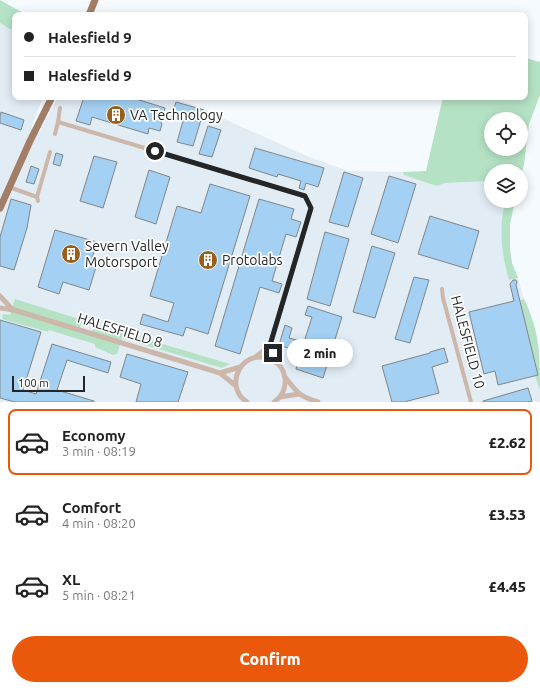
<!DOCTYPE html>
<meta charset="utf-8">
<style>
:root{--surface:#fff;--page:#f6f6f6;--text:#222;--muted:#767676;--line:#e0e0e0;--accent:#ea580c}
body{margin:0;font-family:Ubuntu,sans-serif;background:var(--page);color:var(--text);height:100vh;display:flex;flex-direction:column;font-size:15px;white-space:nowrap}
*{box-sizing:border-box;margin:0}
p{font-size:13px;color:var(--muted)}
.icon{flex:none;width:22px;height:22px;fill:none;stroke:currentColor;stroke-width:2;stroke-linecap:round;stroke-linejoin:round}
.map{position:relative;height:402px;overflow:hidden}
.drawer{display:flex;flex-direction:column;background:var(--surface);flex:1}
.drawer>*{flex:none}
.banner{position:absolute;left:12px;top:12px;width:516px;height:88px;border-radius:8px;box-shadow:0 2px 10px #0003;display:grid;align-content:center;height:88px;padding:0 12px;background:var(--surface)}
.tools{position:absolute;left:484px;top:112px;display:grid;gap:8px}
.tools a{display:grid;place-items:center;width:44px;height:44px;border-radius:50%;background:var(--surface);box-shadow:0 2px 10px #0003;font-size:20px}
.scale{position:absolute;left:12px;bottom:10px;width:73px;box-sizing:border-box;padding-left:4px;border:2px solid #232526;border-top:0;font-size:11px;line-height:14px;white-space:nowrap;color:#232526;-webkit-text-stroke:3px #fff;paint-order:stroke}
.end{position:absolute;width:18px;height:18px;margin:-9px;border:5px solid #232526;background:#fff;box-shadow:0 0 0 2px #fff}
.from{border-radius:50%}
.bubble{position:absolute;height:28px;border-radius:14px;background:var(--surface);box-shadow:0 2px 10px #0003;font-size:13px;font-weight:800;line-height:28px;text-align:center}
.banner b{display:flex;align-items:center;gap:14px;height:38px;font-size:15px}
.banner b+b{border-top:1px solid var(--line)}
.banner i{width:10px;height:10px;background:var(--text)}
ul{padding:7px 0 0;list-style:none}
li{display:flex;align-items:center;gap:12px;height:66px;margin:0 8px 6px;padding:0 4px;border:2px solid transparent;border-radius:8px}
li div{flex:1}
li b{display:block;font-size:15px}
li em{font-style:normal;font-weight:800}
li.selected{border-color:var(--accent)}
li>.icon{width:36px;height:36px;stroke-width:1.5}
.primary-button{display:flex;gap:8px;margin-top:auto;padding:8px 12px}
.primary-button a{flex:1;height:46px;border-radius:24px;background:var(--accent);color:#fff;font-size:16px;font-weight:800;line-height:46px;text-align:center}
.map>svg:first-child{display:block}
</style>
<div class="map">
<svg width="540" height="402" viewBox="0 0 540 402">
<rect width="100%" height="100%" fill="#f5fafe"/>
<path fill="#e1ecf5" d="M0,23L15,32V97H43L31,129L39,133L58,97H168L193,105L309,157L348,171L403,172V173L404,175L433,185L437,186L445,183L491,181V201H505L502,217L503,254L506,269L510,280L518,278L524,299L520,300L538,375L535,376L540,391V402H0Z"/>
<path fill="#b5e2c4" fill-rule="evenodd" d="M0,0L27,15H15V32L0,23Z
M525,58L540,62V95L529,124L524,164L521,176V171H491V181L445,183L437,186L433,185L404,175L403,173V172L426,171L443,97H525ZM491,119H521V149H491Z
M505,201H515L510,224V248L512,263L518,278L509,280C501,254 499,227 505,201Z
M15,299L82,320L80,328L92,332L95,324L230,364L222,368L122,338L117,354L113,355L95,347V344L49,330L48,332L2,319L3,314L10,315Z
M524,299C540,332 540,355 540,391L535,376L538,375L520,300Z"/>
<path fill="#a4d1f3" stroke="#818589" d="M84,97H130L165,108L161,123L162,124L160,131L149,128L148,134L92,117L90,125L76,121Z
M176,102L204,110L193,146L177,142L183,121L171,118Z
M1,112L24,120L21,130L0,123V116Z
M208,126L221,130L212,157L199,154Z
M255,148L324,168L318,187L306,183L304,190L299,188L301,181L278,174L277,177L249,168Z
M56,153L63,155L60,166L53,164Z
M94,156L117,162L103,208L80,201Z
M31,166L39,169L34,184L26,182Z
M149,170L170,177L156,224L135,217Z
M344,172L363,178L348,227L329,222Z
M389,176L416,184L398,243L371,234Z
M210,184L250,196L208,334L186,327L183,336L140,324L143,314L168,322L174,303L150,296L177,206L201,213Z
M11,199L31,205L27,228L14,270L0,266V237Z
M259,199L294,209L291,219L301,222L296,237L286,234L272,281L282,284L279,293L260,287L240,354L215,346Z
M430,216L479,231L468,269L418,254Z
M55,230L97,242L90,265L96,267L89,290L63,282L59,294L38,287Z
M325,232L349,239L330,306L307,299Z
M372,246L395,253L375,318L353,312Z
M414,277L429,280L410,343L395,339Z
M513,280H516L517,282L516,285L538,375L498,385L495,371L484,374L469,312L514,301L510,284Z
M308,306L342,317L323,378L296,369L298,361L289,358L291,349L279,345L285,325L292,328L289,338L304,342L312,317L305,315Z
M0,320L41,332L23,390L36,394L52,344L111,362L108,373L67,360L57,390L94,401V402H15L0,398Z
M444,348L448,362L432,367L439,393L404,402H392L382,366L430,353V352Z
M127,354L188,372L178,402H136L141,384L120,377Z
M528,388L532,401L528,402H483V401Z"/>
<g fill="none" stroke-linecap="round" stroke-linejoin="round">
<path stroke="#ccb7aa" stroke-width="4" d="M58,122L305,196L311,208L270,345L256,356
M55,134L58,122L60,108
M9,187L37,197
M38,201L37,197L50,152
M442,289L443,298L471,402
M270,345L275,362"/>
<path stroke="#ccb7aa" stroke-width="5" d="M0,296L13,310
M0,308L14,310L220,373L236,386
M220,373L240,367
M285,377C298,393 298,396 318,402
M280,397L299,394
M247,402C221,385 245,344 273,361C280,364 284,371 285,378C286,388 282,397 274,402"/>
<path stroke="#a37e67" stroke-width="7" d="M89,15L95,0
M0,208L30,141L52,97"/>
</g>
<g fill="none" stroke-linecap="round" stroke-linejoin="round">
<path stroke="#232526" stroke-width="5" d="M155,151L305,196L311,208L270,345L273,353"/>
</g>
<defs>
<g id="building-disc" transform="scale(1)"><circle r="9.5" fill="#975f1b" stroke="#fff"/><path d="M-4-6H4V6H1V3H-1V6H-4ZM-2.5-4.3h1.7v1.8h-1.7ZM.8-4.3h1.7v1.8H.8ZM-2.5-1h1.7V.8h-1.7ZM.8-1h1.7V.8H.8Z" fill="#fff"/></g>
</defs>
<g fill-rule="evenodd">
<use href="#building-disc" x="116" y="115"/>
<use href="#building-disc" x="71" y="254"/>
<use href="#building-disc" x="208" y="260"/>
</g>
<g text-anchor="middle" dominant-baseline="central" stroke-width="3.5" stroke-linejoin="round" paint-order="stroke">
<g font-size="14" fill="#232526" stroke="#fff" text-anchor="start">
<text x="130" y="115">VA Technology</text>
<text x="85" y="246">Severn Valley<tspan x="85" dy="16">Motorsport</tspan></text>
<text x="222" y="260">Protolabs</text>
</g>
<g font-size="14" fill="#232526" stroke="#fff">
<text transform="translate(120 330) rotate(17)">HALESFIELD 8</text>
<text transform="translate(468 342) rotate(75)">HALESFIELD 10</text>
</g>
</g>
</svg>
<div class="tools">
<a><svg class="icon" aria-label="locate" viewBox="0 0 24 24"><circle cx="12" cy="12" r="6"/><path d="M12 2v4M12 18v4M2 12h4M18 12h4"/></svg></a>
<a><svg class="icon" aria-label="layers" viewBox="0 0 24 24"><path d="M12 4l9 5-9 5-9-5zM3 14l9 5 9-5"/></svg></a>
</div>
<div class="scale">100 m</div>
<i class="end from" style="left:155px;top:151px"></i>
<i class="end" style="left:273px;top:353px"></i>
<div class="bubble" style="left:287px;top:339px;width:66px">2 min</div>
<div class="banner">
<b><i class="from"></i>Halesfield 9</b>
<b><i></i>Halesfield 9</b>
</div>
</div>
<section class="drawer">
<ul>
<li class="selected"><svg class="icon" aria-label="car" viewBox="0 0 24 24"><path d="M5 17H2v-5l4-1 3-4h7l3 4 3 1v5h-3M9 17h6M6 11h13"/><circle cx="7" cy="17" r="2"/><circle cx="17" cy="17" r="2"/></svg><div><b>Economy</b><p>3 min · 08:19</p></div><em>£2.62</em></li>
<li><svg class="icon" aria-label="car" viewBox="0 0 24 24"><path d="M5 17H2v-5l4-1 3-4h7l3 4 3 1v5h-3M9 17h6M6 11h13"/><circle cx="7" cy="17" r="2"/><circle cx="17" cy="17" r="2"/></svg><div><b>Comfort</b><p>4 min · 08:20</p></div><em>£3.53</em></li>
<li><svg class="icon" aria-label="car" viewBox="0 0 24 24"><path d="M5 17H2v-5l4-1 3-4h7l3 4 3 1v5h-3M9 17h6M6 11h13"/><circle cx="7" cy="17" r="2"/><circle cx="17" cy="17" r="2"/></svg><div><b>XL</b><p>5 min · 08:21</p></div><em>£4.45</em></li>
</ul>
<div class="primary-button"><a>Confirm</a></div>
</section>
